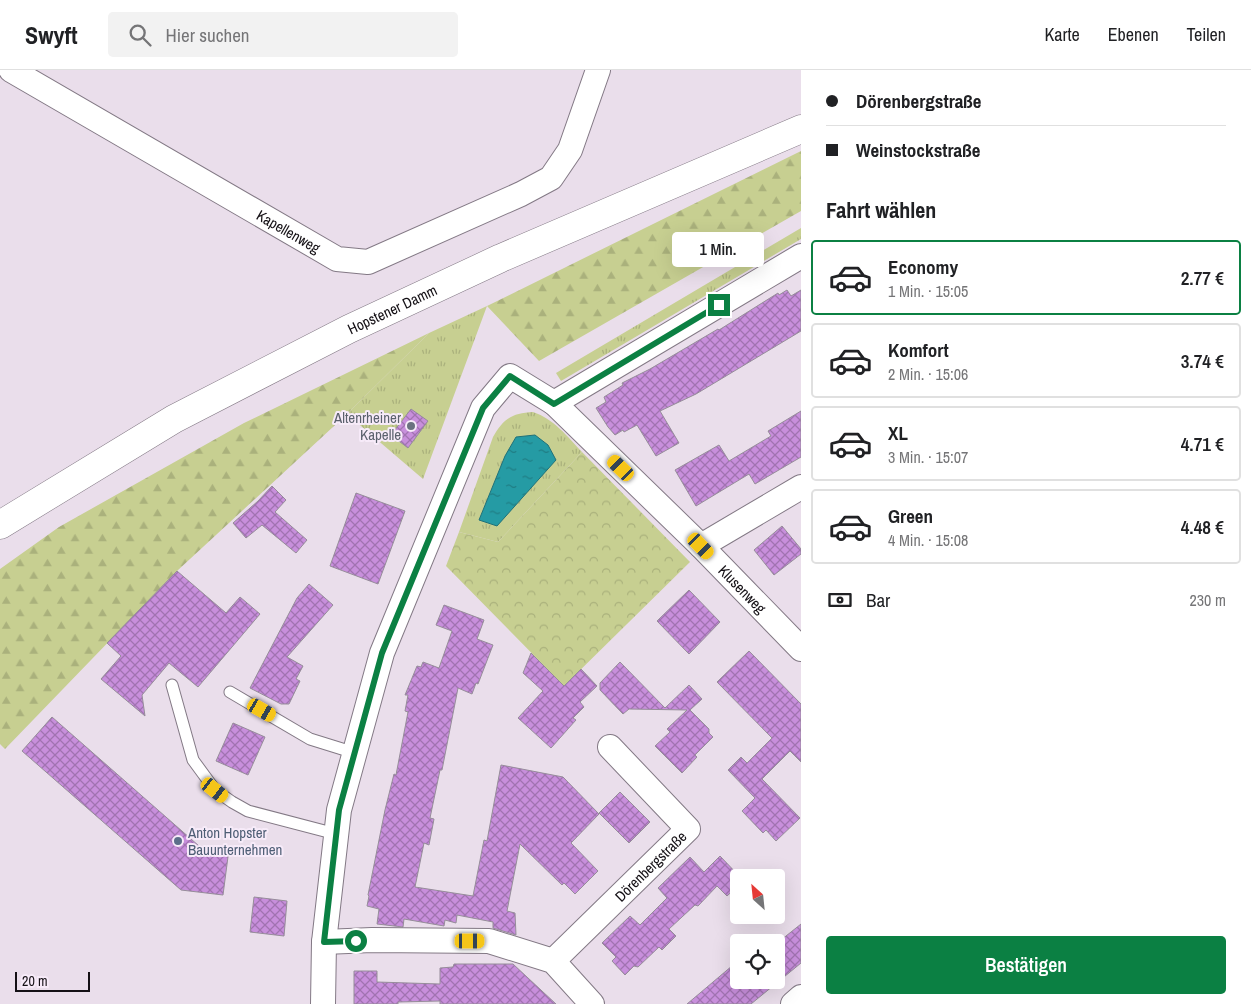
<!DOCTYPE html>
<html lang="de">
<meta charset="utf-8">
<style>
:root{--surface:#fff;--page:#f2f2f2;--text:#202124;--muted:#757577;--line:#e0e0e0;--accent:#0b8043}
body{margin:0;font-family:"Archivo Narrow",sans-serif;background:var(--page);color:var(--text);height:100vh;display:flex;flex-direction:column;font-size:19px;white-space:nowrap}
*{box-sizing:border-box;margin:0}
p{font-size:16px;color:var(--muted)}
.icon{flex:none;width:28px;height:28px;fill:none;stroke:currentColor;stroke-width:2;stroke-linecap:round;stroke-linejoin:round}
.map{position:relative;flex:1;overflow:hidden}
.side{display:flex;flex-direction:column;background:var(--surface);width:450px}
.side>*{flex:none}
.guide{display:grid;align-content:center;height:110px;padding:0 25px;background:var(--surface)}
.needle{width:32px;rotate:333deg}
.controls{position:absolute;left:730px;top:799px;display:grid;gap:10px}
.controls a{display:grid;place-items:center;width:55px;height:55px;border-radius:5px;background:var(--surface);box-shadow:0 5px 20px #0002;font-size:25px}
.scale{position:absolute;left:15px;bottom:12px;width:75px;box-sizing:border-box;padding-left:5px;border:2px solid #141015;border-top:0;font-size:14px;line-height:18px;white-space:nowrap;color:#141015;-webkit-text-stroke:4px #f7ebf9;paint-order:stroke}
.end{position:absolute;width:22px;height:22px;margin:-11px;border:6px solid #0b8043;background:#fff;box-shadow:0 0 0 2px #fff}
.from{border-radius:50%}
.bubble{position:absolute;height:35px;border-radius:5px;background:var(--surface);box-shadow:0 5px 20px #0002;font-size:16px;font-weight:600;line-height:35px;text-align:center}
.car{position:absolute;width:15px;height:30px;margin:-15px -8px;border-radius:6px;box-shadow:0 0 4px 1px #0007;background:linear-gradient(#f5c518 24%,#345 0 40%,#f5c518 0 76%,#345 0 86%,#f5c518 0)}
.guide b{display:flex;align-items:center;gap:18px;height:48px;font-size:19px}
.guide b+b{border-top:1px solid var(--line)}
.guide i{width:12px;height:12px;background:var(--text)}
ul{padding:0;list-style:none}
li{display:flex;align-items:center;gap:15px;height:75px;margin:0 10px 8px;padding:0 15px;border:2px solid var(--line);border-radius:5px}
li div{flex:1}
li b{display:block;font-size:19px}
li em{font-style:normal;font-weight:600}
li.active{border-color:var(--accent)}
li>.icon{width:45px;height:45px;stroke-width:1.5}
h2{padding:0 25px;font-size:22px;line-height:60px}
.pay{display:flex;align-items:center;gap:12px;height:55px;padding:0 25px;font-size:19px}
.pay p{margin-inline-start:auto}
.button{display:flex;gap:10px;margin-top:auto;padding:10px 25px}
.button a{flex:1;height:58px;border-radius:5px;background:var(--accent);color:#fff;font-size:20px;font-weight:600;line-height:58px;text-align:center}
header{display:flex;align-items:center;gap:30px;box-sizing:border-box;height:70px;padding:0 25px;background:var(--surface);border-bottom:1px solid var(--line)}
header strong{font-size:24px}
nav{display:flex;gap:28px;margin-inline-start:auto;font-size:18px}
.search{width:350px;height:45px;background:var(--page);display:flex;align-items:center;gap:12px;box-sizing:border-box;padding:0 18px;border-radius:5px;color:var(--muted);font-size:19px}
main{display:flex;flex:1;min-height:0}
.map>svg:first-child{display:block}
</style>
<header>
<strong>Swyft</strong>
<div class="search"><svg class="icon" aria-label="search" viewBox="0 0 24 24"><circle cx="10" cy="10" r="6"/><path d="M15 15l6 6"/></svg>Hier suchen</div>
<nav><a>Karte</a><a>Ebenen</a><a>Teilen</a></nav>
</header>
<main>
<div class="map">
<svg width="801" height="934" viewBox="0 0 801 934">
<defs>
<pattern id="grass-tufts" width="24" height="20" patternUnits="userSpaceOnUse" patternTransform="scale(1.25)"><rect width="24" height="20" fill="#c7cf91"/><path d="M3 7l-1-3M5 7V3M7 7l1-3M15 17l-1-3M17 17v-4M19 17l1-3" fill="none" stroke="#aab17c"/></pattern>
<pattern id="forest-firs" width="22" height="20" patternUnits="userSpaceOnUse" patternTransform="scale(1.25)"><rect width="22" height="20" fill="#c7cf91"/><path d="M5 1l3.5 6h-7zM16 11l3.5 6h-7z" fill="#aab17c"/></pattern>
<pattern id="park-crowns" width="20" height="18" patternUnits="userSpaceOnUse" patternTransform="scale(1.25)"><rect width="20" height="18" fill="#c7cf91"/><path d="M2 6a3 3 0 1 1 6 0M12 15a3 3 0 1 1 6 0" fill="none" stroke="#aab17c"/></pattern>
<pattern id="water-ripples" width="26" height="14" patternUnits="userSpaceOnUse" patternTransform="scale(1.25)"><rect width="26" height="14" fill="#259ba4"/><path d="M2 4q2-2 4 0t4 0M15 11q2-2 4 0t4 0" fill="none" stroke="#1f7d84"/></pattern>
<pattern id="building-cross-hatch" width="8" height="8" patternUnits="userSpaceOnUse" patternTransform="scale(1.25)"><rect width="8" height="8" fill="#c88fdc"/><path d="M0 0l8 8M0 8l8-8" fill="none" stroke="#a173b1"/></pattern>
</defs>
<rect width="100%" height="100%" fill="#eadeeb"/>
<path fill="url(#grass-tufts)" d="M801,158V169L561,311L556,303Z
M487,236L423,409L347,344L429,263Z
M533,342C554,349 567,366 582,382L498,472L459,462L493,367C503,349 512,343 533,342Z"/>
<path fill="url(#forest-firs)" d="M801,81V141L539,291L487,236Z
M429,263L347,344L177,501L5,679L0,674V499L59,457L244,353Z"/>
<path fill="url(#park-crowns)" d="M582,382L690,492L564,616L446,496L459,462L498,472Z"/>
<path fill="url(#water-ripples)" stroke="#207179" d="M535,365L548,375L556,390L497,456L479,450L505,386L516,367Z"/>
<path fill="url(#building-cross-hatch)" stroke="#968d9a" d="M787,220L791,226L801,220V261L696,324L660,341L679,373L656,386L637,355L624,362L623,360L615,365L608,357L596,338L606,332L604,327L623,315L622,313L650,299L718,259L719,260L778,223L779,225Z
M411,339L428,351L408,378L391,365Z
M801,341V387L755,414L749,404L696,436L675,400L719,375L729,391L771,366L768,361Z
M272,416L286,430L275,442L307,470L296,483L262,455L246,468L233,453L258,431Z
M356,423L405,441L378,514L330,496Z
M782,456L801,479V484L774,505L754,480Z
M177,501L226,543L240,527L260,544L198,617L169,593L142,625L145,646L101,609L121,586L107,573Z
M309,514L333,535L287,587L303,596L296,609L300,611L289,634H281L250,618L297,528Z
M689,520L720,552L689,584L657,551Z
M444,535L484,550L477,569L493,575L478,614L476,613L472,624L458,618L442,700H440L430,748L434,749L429,775L424,773L415,817L473,826L484,770L487,771L501,695L563,707L599,744L571,773L598,801L575,824L564,813L562,815L520,774L507,841L515,843L516,865L493,858V852L457,845L456,853L445,850L444,856L404,849L403,857L377,854L379,839L367,836L369,826L368,825L385,740L394,704L396,705L408,642L405,641L408,625H405L417,596L421,597L423,592L439,598L452,561L436,555Z
M749,581L801,634V692L790,681L762,709L800,748L776,771L766,760L763,763L742,741L755,728L728,700L741,687L747,693L772,668L717,612Z
M531,583L564,616L581,599L597,616L580,632L584,637L573,648L576,650L551,678L518,648L543,621L523,603Z
M620,592L665,638L689,615L702,629L690,640L709,659V663L713,667L695,685L697,687L682,703L655,676L670,662L667,659L687,640L629,639L623,644L600,620V613Z
M52,647L199,776L229,779L223,825L181,820L22,681Z
M233,653L265,667L248,705L216,691Z
M620,722L650,752L629,773L599,743Z
M720,786L741,808H739V815L727,826L717,816L698,836L695,835L669,859L676,866L662,880L659,877L638,897L634,896L625,905L612,891L616,887L602,873L630,846L640,855L667,828L658,818L690,787L704,802Z
M254,827L287,831L284,866L250,862Z
M801,854V893L751,934H687L739,890V910H776V874Z
M454,894H513L556,934H440V931L398,932V934H354V901H377V912L440,914V898L453,897Z"/>
<g fill="none" stroke-linecap="round" stroke-linejoin="round">
<g stroke="#837985" stroke-width="13">
<path id="service" d="M172,615L193,690L215,720L232,732L248,741L336,764
M230,622L310,669L355,683"/>
</g>
<g stroke="#837985" stroke-width="26">
<g id="minor">
<path id="s1" d="M11,0L337,189L368,192L521,124L551,108L570,80L598,0"/>
<path d="M554,333L801,186"/>
<path d="M701,476L801,417"/>
<path d="M324,872L372,870L489,871L553,891L592,934"/>
<path id="s2" d="M553,891L688,759L610,677"/>
<path id="s3" d="M323,934L324,872L339,740L382,583L483,338L510,306L554,333L701,476L801,579"/>
<path d="M793,934L801,927"/>
</g>
</g>
<g stroke="#837985" stroke-width="29">
<g id="secondary">
<path id="s4" d="M0,455L174,349L349,259L501,188L801,59"/>
</g>
</g>
<use href="#service" stroke="#fff" stroke-width="11"/>
<use href="#minor" stroke="#fff" stroke-width="24"/>
<use href="#secondary" stroke="#fff" stroke-width="28"/>
</g>
<g fill="none" stroke-linecap="round" stroke-linejoin="round">
<path stroke="#0b8043" stroke-width="6" d="M356,871L324,872L339,740L382,583L483,338L510,306L554,334L719,235"/>
</g>
<circle fill="#6b7280" stroke="#f7ebf9" stroke-width="2" cx="411" cy="356" r="5"/>
<circle fill="#5c6f8a" stroke="#f7ebf9" stroke-width="2" cx="178" cy="771" r="5"/>
<g text-anchor="middle" dominant-baseline="central" stroke-width="4" stroke-linejoin="round" paint-order="stroke">
<g font-size="15" fill="#141015" stroke="#f7ebf9">
<text stroke="none"><textPath href="#s1" startOffset="321">Kapellenweg</textPath></text>
<text stroke="none"><textPath href="#s4" startOffset="448">Hopstener Damm</textPath></text>
<text stroke="none"><textPath href="#s3" startOffset="981">Klusenweg</textPath></text>
<text stroke="none"><textPath href="#s2" startOffset="136">Dörenbergstraße</textPath></text>
</g>
<g font-size="15" fill="#5b616d" stroke="#f7ebf9" text-anchor="end">
<text x="401" y="347">Altenrheiner<tspan x="401" dy="17">Kapelle</tspan></text>
</g>
<g font-size="15" fill="#4e5e75" stroke="#f7ebf9" text-anchor="start">
<text x="188" y="762">Anton Hopster<tspan x="188" dy="17">Bauunternehmen</tspan></text>
</g>
</g>
</svg>
<div class="controls">
<a><svg class="needle" viewBox="-14 -14 28 28"><path d="M0-13l5 13h-10z" fill="#e53935"/><path d="M0 13l5-13h-10z" fill="#757577"/></svg></a>
<a><svg class="icon" aria-label="locate" viewBox="0 0 24 24"><circle cx="12" cy="12" r="6"/><path d="M12 2v4M12 18v4M2 12h4M18 12h4"/></svg></a>
</div>
<div class="scale">20 m</div>
<i class="end from" style="left:356px;top:871px"></i>
<i class="end" style="left:719px;top:235px"></i>
<div class="bubble" style="left:672px;top:162px;width:92px">1 Min.</div>
<i class="car" style="left:621px;top:398px;rotate:314deg"></i>
<i class="car" style="left:701px;top:476px;rotate:136deg"></i>
<i class="car" style="left:262px;top:640px;rotate:120deg"></i>
<i class="car" style="left:215px;top:720px;rotate:128deg"></i>
<i class="car" style="left:470px;top:871px;rotate:90deg"></i>
</div>
<section class="side">
<div class="guide">
<b><i class="from"></i>Dörenbergstraße</b>
<b><i></i>Weinstockstraße</b>
</div>
<h2>Fahrt wählen</h2>
<ul>
<li class="active"><svg class="icon" aria-label="car" viewBox="0 0 24 24"><path d="M5 17H2v-5l4-1 3-4h7l3 4 3 1v5h-3M9 17h6M6 11h13"/><circle cx="7" cy="17" r="2"/><circle cx="17" cy="17" r="2"/></svg><div><b>Economy</b><p>1 Min. · 15:05</p></div><em>2.77 €</em></li>
<li><svg class="icon" aria-label="car" viewBox="0 0 24 24"><path d="M5 17H2v-5l4-1 3-4h7l3 4 3 1v5h-3M9 17h6M6 11h13"/><circle cx="7" cy="17" r="2"/><circle cx="17" cy="17" r="2"/></svg><div><b>Komfort</b><p>2 Min. · 15:06</p></div><em>3.74 €</em></li>
<li><svg class="icon" aria-label="car" viewBox="0 0 24 24"><path d="M5 17H2v-5l4-1 3-4h7l3 4 3 1v5h-3M9 17h6M6 11h13"/><circle cx="7" cy="17" r="2"/><circle cx="17" cy="17" r="2"/></svg><div><b>XL</b><p>3 Min. · 15:07</p></div><em>4.71 €</em></li>
<li><svg class="icon" aria-label="car" viewBox="0 0 24 24"><path d="M5 17H2v-5l4-1 3-4h7l3 4 3 1v5h-3M9 17h6M6 11h13"/><circle cx="7" cy="17" r="2"/><circle cx="17" cy="17" r="2"/></svg><div><b>Green</b><p>4 Min. · 15:08</p></div><em>4.48 €</em></li>
</ul>
<div class="pay"><svg class="icon" aria-label="cash" viewBox="0 0 24 24"><path d="M3 7h18v10H3z"/><circle cx="12" cy="12" r="2"/></svg>Bar<p>230 m</p></div>
<div class="button"><a>Bestätigen</a></div>
</section>
</main>
